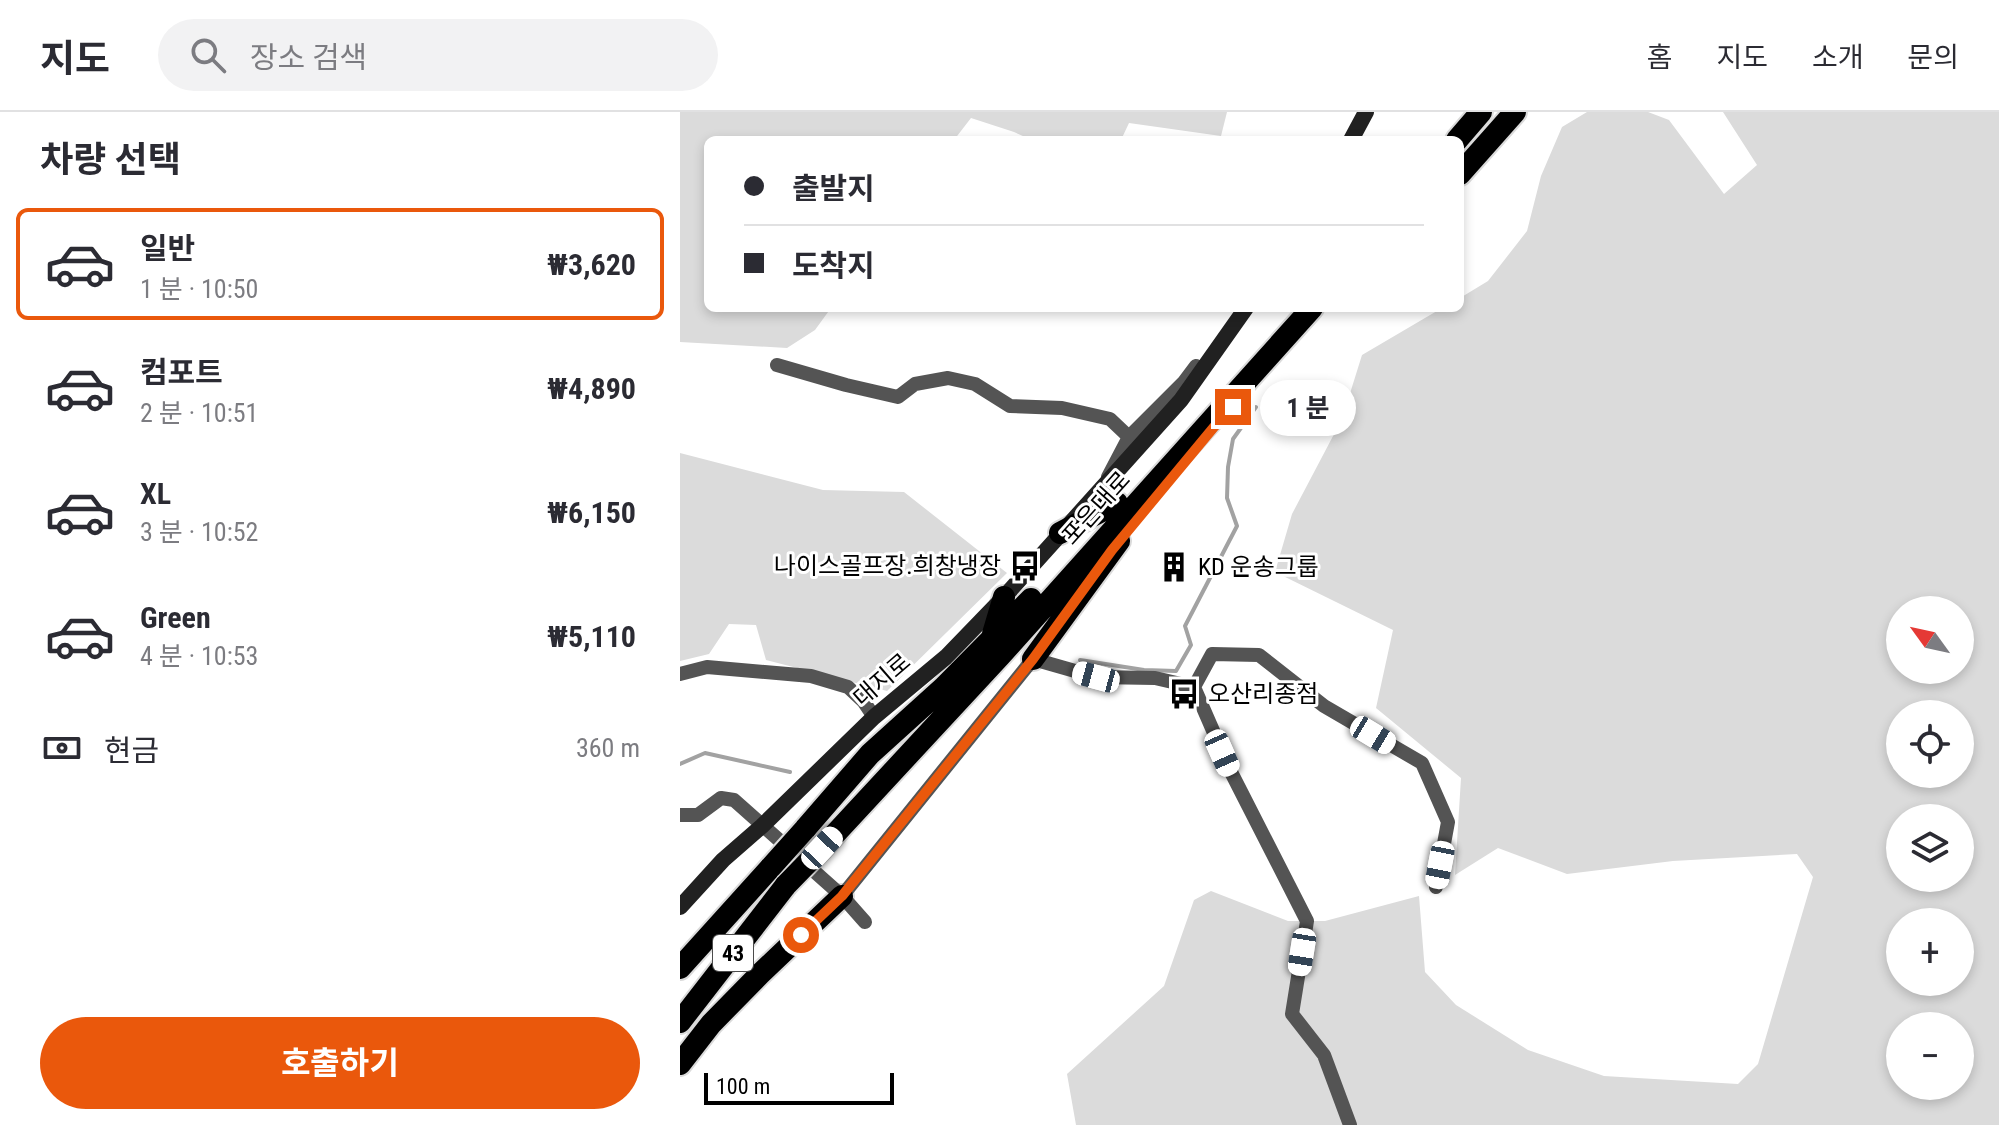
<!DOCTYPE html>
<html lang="ko">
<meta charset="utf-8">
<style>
:root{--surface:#fff;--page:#f2f2f3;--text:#2b2b33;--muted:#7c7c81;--line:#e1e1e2;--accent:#ea580c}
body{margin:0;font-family:"Roboto Condensed","Noto Sans KR",sans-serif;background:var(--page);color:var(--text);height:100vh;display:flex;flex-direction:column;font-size:30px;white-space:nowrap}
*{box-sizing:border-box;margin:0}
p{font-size:26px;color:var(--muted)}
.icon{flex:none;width:44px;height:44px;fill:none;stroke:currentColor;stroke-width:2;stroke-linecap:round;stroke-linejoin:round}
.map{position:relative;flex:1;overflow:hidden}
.panel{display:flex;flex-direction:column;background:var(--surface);width:680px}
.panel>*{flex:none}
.top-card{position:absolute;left:24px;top:24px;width:760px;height:176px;border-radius:12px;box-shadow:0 4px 12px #0003;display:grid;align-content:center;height:176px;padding:0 40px;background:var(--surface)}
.needle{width:52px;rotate:303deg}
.tools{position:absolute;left:1206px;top:484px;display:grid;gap:16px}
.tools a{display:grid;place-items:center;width:88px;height:88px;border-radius:50%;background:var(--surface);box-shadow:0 4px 12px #0003;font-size:40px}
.scale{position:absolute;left:24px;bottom:20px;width:190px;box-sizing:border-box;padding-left:8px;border:4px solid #000;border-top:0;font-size:22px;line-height:28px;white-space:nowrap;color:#000;-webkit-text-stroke:6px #fff;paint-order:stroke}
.end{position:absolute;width:36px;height:36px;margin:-18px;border:10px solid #ea580c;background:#fff;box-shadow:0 0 0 4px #fff}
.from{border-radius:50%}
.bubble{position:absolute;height:56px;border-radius:28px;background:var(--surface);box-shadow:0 4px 12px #0003;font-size:26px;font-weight:700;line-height:56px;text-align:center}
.car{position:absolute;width:24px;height:48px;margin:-24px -12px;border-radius:10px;box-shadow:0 0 6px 2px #0007;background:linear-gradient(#fff 24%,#345 0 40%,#fff 0 76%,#345 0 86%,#fff 0)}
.top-card b{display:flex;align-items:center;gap:28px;height:76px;font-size:30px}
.top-card b+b{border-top:2px solid var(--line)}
.top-card i{width:20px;height:20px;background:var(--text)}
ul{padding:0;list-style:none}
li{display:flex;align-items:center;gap:24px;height:112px;margin:0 16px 12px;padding:0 24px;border:4px solid transparent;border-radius:12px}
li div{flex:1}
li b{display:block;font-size:30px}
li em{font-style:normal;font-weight:700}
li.current{border-color:var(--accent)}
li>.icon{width:72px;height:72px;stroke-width:1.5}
h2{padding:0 40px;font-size:36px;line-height:96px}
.pay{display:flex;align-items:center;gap:20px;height:88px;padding:0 40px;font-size:30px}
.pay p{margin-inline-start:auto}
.primary-button{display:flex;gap:16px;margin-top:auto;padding:16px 40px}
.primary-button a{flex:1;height:92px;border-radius:48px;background:var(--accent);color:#fff;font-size:32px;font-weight:700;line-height:92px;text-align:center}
header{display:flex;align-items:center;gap:48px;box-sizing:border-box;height:112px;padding:0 40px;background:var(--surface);border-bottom:2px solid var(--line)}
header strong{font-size:38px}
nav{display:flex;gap:44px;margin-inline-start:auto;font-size:28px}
.search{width:560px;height:72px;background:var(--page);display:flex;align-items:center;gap:20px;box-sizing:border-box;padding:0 28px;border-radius:44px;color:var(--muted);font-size:30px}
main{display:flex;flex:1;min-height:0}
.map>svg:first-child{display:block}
</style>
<header>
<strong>지도</strong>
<div class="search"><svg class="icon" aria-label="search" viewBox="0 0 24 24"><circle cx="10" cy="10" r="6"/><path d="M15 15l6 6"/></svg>장소 검색</div>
<nav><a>홈</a><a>지도</a><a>소개</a><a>문의</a></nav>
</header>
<main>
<section class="panel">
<h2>차량 선택</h2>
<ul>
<li class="current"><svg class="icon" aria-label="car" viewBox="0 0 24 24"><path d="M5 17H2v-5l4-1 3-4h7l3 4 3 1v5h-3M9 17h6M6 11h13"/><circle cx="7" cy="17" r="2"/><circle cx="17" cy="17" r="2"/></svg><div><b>일반</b><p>1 분 · 10:50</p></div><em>₩3,620</em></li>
<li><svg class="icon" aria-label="car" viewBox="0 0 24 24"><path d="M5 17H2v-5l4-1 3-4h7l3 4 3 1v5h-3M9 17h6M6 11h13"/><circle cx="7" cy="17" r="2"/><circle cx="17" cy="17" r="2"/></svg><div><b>컴포트</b><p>2 분 · 10:51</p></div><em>₩4,890</em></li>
<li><svg class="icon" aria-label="car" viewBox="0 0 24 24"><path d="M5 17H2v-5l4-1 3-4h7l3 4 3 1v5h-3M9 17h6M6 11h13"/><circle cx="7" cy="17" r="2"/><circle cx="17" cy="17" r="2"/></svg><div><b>XL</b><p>3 분 · 10:52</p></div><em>₩6,150</em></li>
<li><svg class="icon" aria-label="car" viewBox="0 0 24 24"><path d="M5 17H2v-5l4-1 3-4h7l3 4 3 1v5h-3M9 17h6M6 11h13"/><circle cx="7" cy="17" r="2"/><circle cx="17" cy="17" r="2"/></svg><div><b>Green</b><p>4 분 · 10:53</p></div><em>₩5,110</em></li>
</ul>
<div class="pay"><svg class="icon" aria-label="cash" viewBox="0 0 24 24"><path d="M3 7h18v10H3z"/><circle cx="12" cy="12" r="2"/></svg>현금<p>360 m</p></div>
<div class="primary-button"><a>호출하기</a></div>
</section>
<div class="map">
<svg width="1319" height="1013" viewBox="0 0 1319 1013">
<rect width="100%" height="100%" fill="#fff"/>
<path fill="#dbdbdb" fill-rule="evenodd" d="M0,0H547L541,24L449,11L441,28H352L334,20L291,6L274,28H28V196H151L135,218L107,236L0,230Z
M907,0H968L989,8L1044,82L1077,53L1043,0H1319V1013H396L387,962L484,874L514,788L531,779L608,809H645L739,784L745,860L776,893L848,938L924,964L1058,972L1078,952L1133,765L1117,742L993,749L887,762L818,736L775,763L781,666L696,596L713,518L595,460L612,402L662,307L682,243L762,196H780V186L808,169L847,119L861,64L882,15ZM1220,498H1280V558H1220ZM1220,602H1280V662H1220ZM1220,706H1280V766H1220ZM1220,810H1280V870H1220ZM1220,914H1280V974H1220Z
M0,341L143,378L224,380L327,461L207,579L86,548L76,513L49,512L29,542L0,549Z"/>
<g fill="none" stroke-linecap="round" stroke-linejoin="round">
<path stroke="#a2a2a2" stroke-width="4" d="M400,548L464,558L496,559L511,533L505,514L557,414L547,386L548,355L553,327L576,295
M0,652L25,641L110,660"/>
<g stroke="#dbdbdb" stroke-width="26">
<path id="trunk" d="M777,28L801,0
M780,62L835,0
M380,421L437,391
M313,522L324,485
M353,547L439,429
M125,717L190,642L263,576L351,487
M142,736L320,544L632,196
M0,856L91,755
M0,910L106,773
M0,952L31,912L80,862L162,784"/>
</g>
<path stroke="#545454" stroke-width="14" d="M97,253L166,273L218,285L235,272L268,266L295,272L330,294L382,296L430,307L449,325
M428,365L449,325L504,270L516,254
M0,562L27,555L131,564L168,575L184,590L194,605
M514,575L551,660L627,809L612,902L644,943L670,1013
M0,703H18L41,686L54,688L162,784L185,810
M162,784L353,547L416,565L475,566L514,575L532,542L579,543L644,594L742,651L768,710L756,775"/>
<path stroke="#212121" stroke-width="16" d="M671,28L686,0
M0,795L43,748L82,714L194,605L266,545L324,485L501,288L566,196"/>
<use href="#trunk" stroke="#000" stroke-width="22"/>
<g stroke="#dbdbdb" stroke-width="26" stroke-linecap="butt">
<path id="trunk-bridge" d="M91,755L125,717
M106,773L142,736"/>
</g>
<use href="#trunk-bridge" stroke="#000" stroke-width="22"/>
</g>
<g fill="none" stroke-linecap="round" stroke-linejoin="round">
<path stroke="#ea580c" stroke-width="10" d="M121,823L162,784L353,547L432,438L534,315L553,295"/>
</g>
<defs>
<g id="bus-bare" transform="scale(2.4)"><path d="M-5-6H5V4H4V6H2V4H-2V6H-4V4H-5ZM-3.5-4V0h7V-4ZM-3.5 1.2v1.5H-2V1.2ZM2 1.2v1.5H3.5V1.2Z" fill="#000" stroke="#fff" stroke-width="2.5" paint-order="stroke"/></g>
<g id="building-bare" transform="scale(2.4)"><path d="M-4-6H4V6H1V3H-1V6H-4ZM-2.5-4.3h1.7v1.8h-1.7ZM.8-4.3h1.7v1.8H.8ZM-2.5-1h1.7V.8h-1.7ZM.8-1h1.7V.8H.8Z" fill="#000" stroke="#fff" stroke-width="2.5" paint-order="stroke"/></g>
</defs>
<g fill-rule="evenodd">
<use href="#bus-bare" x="345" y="454"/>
<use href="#building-bare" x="494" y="455"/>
<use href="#bus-bare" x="504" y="582"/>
</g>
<g text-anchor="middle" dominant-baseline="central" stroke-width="6" stroke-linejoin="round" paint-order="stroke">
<rect fill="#fff" stroke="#4c4c4c" stroke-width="2" x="33" y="823" width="40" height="36" rx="6"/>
<g font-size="22" font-weight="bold" fill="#000">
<text x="53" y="841">43</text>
</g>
<g font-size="24" fill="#000" stroke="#fff">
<text transform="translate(416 396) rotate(-48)">포은대로</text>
<text transform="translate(202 568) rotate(-41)">대지로</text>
</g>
<g font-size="24" fill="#000" stroke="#fff" text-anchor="start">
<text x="321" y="454" text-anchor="end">나이스골프장.희창냉장</text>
<text x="518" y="455">KD 운송그룹</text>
<text x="528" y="582">오산리종점</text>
</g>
</g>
</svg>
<div class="tools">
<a><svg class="needle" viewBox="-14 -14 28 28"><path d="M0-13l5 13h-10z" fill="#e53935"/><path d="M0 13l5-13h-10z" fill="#7c7c81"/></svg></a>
<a><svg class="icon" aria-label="locate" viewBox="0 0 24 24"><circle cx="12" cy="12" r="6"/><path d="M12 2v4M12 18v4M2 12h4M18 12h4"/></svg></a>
<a><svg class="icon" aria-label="layers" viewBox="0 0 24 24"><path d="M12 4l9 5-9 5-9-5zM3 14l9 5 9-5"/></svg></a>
<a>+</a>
<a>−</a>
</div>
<div class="scale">100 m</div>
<i class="end from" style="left:121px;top:823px"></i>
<i class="end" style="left:553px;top:295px"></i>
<div class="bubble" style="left:580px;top:268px;width:96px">1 분</div>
<i class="car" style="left:416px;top:565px;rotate:285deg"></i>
<i class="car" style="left:693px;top:623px;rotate:121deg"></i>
<i class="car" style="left:542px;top:641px;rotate:156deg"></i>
<i class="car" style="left:142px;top:736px;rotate:43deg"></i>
<i class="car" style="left:760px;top:753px;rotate:191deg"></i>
<i class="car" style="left:622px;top:840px;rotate:189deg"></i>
<div class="top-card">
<b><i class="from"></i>출발지</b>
<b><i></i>도착지</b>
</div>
</div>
</main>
